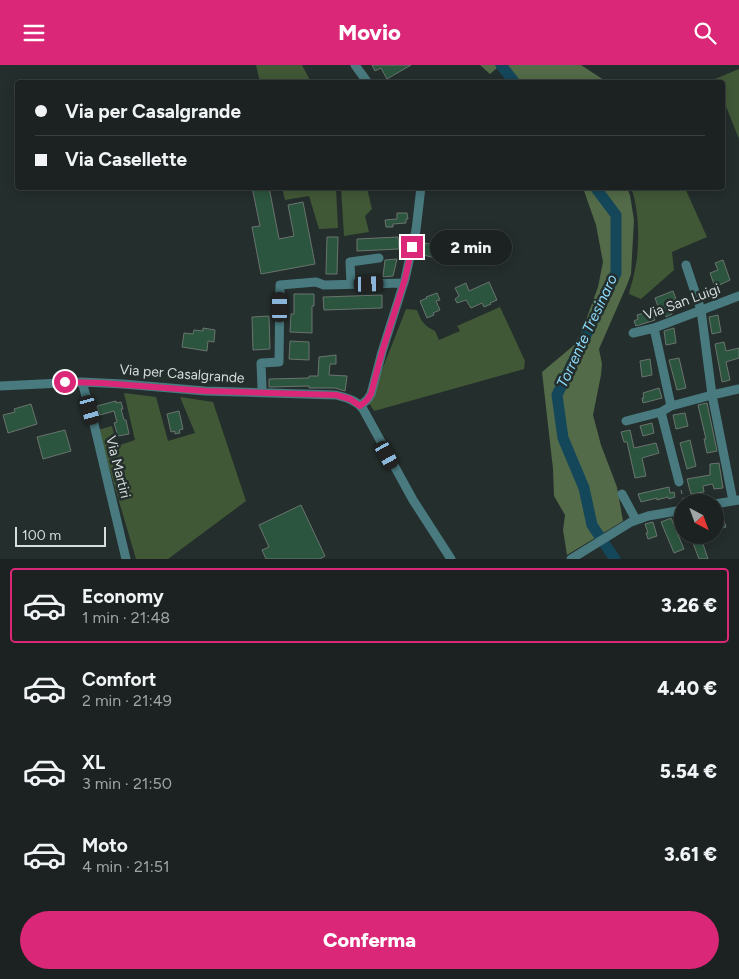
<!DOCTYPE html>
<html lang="it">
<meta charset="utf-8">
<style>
:root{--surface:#1b2221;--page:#282f2e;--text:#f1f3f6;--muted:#a0a4a5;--line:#393f3f;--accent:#db2777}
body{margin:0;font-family:Figtree,sans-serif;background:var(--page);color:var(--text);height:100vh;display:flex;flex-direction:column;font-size:19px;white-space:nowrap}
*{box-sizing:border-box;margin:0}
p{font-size:16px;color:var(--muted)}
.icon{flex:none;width:28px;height:28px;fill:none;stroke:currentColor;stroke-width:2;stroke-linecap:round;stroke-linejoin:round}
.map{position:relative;height:494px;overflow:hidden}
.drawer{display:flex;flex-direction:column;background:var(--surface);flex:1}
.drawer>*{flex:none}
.banner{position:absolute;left:15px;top:15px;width:710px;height:110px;border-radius:5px;box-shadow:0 2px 12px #0003,0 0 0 1px var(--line);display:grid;align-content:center;height:110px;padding:0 20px;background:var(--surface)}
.needle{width:32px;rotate:139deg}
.tools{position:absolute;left:674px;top:429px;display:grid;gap:10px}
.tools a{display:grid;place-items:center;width:50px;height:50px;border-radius:50%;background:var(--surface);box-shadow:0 2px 12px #0003,0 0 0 1px var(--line);font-size:25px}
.scale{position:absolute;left:15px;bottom:12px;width:91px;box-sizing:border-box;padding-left:5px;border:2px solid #d6dddc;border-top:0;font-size:14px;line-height:18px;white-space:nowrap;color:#d6dddc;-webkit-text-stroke:4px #242e2c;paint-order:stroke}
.end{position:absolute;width:22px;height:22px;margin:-11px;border:6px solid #db2777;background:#fff;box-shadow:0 0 0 2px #fff}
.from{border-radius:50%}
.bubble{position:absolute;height:35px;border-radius:18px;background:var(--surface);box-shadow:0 2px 12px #0003,0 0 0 1px var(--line);font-size:16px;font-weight:800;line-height:35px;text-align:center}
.car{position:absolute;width:15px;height:30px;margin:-15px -8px;border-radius:6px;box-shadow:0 0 4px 1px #0007;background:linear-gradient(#222 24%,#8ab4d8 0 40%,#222 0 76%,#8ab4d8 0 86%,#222 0)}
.banner b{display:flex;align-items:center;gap:18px;height:48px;font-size:19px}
.banner b+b{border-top:1px solid var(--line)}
.banner i{width:12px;height:12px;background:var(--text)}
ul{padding:9px 0 0;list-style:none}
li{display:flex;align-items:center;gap:15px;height:75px;margin:0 10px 8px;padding:0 10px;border:2px solid transparent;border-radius:5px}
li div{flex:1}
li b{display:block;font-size:19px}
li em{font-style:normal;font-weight:800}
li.active{border-color:var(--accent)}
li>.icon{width:45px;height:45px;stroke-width:1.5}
.button{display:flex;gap:10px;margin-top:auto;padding:10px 20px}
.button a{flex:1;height:58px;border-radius:30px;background:var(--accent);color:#fff;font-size:20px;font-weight:800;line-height:58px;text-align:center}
header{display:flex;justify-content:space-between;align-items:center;height:65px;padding:0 20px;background:var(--accent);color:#fff;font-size:22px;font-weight:800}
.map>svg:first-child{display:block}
</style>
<header><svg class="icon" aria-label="menu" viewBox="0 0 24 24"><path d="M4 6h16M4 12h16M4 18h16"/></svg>Movio<svg class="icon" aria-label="search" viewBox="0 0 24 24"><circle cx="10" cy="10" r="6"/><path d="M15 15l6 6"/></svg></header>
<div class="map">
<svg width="739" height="494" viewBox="0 0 739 494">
<rect width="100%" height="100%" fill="#242e2c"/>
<path fill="#415837" d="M256,0H302L311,17H260Z
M739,4V74L723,34L722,18L716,17L715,14Z
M282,123H336L338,163L319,164L309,131L285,135Z
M341,123H367L372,144L365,151L369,167L344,171Z
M631,123H685L707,172L672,187L674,205L641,234L629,229C630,222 633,216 634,209C640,186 640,145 631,123Z
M500,242L525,296L524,304L374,346L369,338L406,244L417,245C421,256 424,261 435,266L439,275L460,266L457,261Z
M124,328L156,332L168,376L195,368L180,332L213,337L246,436L168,494H136L98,365L112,361L117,381L135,375Z"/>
<path fill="#536b48" d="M480,0H581L607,17H509L497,3L490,9Z
M583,123H627L630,130L634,155L631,209L627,220L599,284L602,299L601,310L593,350L601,380L617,422L623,456L567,490L563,465L565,450L554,431L553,404L542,307L573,281L581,269L598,222L603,197L596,160Z"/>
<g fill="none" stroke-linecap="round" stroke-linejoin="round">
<path stroke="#14475a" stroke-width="11" d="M501,0L515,18
M595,122L616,150V208L557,330L563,373L584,423L592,460L615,494"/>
</g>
<path fill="#2b553f" stroke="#6a746e" d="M372,0H411L387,14L381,3L375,6Z
M252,122H269L279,174L294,171L288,140L303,137L315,199L261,209L252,162L260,161Z
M397,148H407L408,154H406V158L393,159V162H386L385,155L397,154Z
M327,172H338L337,209H326Z
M398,172L399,184L357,186V174Z
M425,178L439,181L436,193L423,190Z
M397,194L393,211L383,212L385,195Z
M723,195L730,215L715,222L710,208L718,205L715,198Z
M489,217L497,235L490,238L491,239L484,242L482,238L471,243L466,235L457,238L455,234L459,231L455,223L466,218L469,226Z
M673,226L676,234L670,235L672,249L666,252L662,243L659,244L655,233Z
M437,228L440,235L436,236L440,245L433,248L434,250L427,253L420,236L427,233L426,232Z
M294,229H314V241H312V268L290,267L291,249H294Z
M382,230V243L324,245L323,232Z
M648,247L649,251L653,250L655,255L636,261L634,256L638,254L637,250Z
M718,250L721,267L712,269L709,252Z
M269,251L270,284L253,285L252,252Z
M203,263L215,265L214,277L208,276L207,286L182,282L184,268L193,269L194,265L203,266Z
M674,263L676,278L666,280L664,266Z
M290,276L309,277V295L289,294Z
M724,277L726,286L739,283V293L726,297L730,315L722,317L715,279Z
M336,290V299H330L329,310L347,311L345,326L335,323H309V321L269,322V314L309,313V311H318L319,292Z
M679,293L686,323L677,325L669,295Z
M650,294L652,310L642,312L640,296Z
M659,323L662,333L643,338L642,333H644L643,328Z
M116,336V338L121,337L123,344H121L124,355H126L129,369L118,371L114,358L117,357L114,346L100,350L97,341Z
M707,338L717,386L707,388L704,374H706L698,340Z
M31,339L37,359L8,368L3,350L15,347L14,344Z
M179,346L183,364L179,365L180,368L175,369V366L171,367L167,349Z
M685,348L688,361L676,364L673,350Z
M652,358L654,368L643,371L640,361Z
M65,365L71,386L43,394L37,372Z
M630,365L634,383L656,378L659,388L642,393L646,411L635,413L627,377H624L621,367Z
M690,375L696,401L687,404L680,378Z
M719,398L723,423L714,424L713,420L712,419L703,421L704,427L691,429L687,414L710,410V399Z
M669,422L670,428L674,427L675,432L669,434L668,432L657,435V433L641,437L638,429Z
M301,440L325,491L320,494H266L262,485L269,482L259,460Z
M722,449L726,462L715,465V451Z
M671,453L684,484L674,488L661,457Z
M653,457L657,471L648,474L646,468H648L645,459Z
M690,470H700L708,494H699Z"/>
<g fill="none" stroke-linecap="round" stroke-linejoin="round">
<path stroke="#767f7d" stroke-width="1" stroke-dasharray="4 4" stroke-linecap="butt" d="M681,425L684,438"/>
<path stroke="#487a7f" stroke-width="9" d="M355,0L368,18
M686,200L701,245L712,330L733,436
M351,219L350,197L379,193
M654,263L671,341
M633,268L654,263L739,231
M82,317L94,359L126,494
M0,321L82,317L123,319L205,326L336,330C347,333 356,335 363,344L413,435L451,494
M262,323L261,298L279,297L280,220L316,217L324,220L404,218
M360,341L367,335L371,329L382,287L405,214L416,165L421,122
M661,347L679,417
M626,356L661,347L671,341L712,330L739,324
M622,429L636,455
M715,439L739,435
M571,494L631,457L648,451L682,445"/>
</g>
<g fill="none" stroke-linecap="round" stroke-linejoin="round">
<path stroke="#db2777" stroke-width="6" d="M65,317L102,318L205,326L336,330L350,334L360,341L367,335L371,329L382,287L405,214L412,182"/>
</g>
<g text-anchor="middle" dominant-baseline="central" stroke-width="5" stroke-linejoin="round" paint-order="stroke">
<g font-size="14" fill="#d6dddc" stroke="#242e2c">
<text transform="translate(682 237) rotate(-20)">Via San Luigi</text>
<text transform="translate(182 309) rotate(4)">Via per Casalgrande</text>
<text transform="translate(118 402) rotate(76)">Via Martiri</text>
</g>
<g font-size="15" font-style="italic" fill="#8cdcfd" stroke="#242e2c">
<text transform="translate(587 266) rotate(-65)">Torrente Tresinaro</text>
</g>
</g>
</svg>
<div class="tools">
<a><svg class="needle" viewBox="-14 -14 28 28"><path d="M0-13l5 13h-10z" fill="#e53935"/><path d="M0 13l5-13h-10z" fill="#a0a4a5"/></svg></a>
</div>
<div class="scale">100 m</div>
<i class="end from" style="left:65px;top:317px"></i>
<i class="end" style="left:412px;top:182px"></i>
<div class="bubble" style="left:430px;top:165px;width:82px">2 min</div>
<i class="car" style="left:369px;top:219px;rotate:89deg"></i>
<i class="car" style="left:280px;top:242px;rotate:0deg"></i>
<i class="car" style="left:90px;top:345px;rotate:164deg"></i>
<i class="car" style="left:387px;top:390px;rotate:151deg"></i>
<div class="banner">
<b><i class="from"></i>Via per Casalgrande</b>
<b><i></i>Via Casellette</b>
</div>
</div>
<section class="drawer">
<ul>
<li class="active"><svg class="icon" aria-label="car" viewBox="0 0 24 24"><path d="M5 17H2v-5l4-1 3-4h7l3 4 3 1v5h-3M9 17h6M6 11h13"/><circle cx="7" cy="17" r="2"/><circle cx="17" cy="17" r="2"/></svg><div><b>Economy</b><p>1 min · 21:48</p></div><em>3.26 €</em></li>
<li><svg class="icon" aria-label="car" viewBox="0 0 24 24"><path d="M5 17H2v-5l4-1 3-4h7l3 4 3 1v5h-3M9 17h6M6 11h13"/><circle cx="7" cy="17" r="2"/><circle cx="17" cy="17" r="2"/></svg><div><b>Comfort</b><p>2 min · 21:49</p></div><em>4.40 €</em></li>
<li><svg class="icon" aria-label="car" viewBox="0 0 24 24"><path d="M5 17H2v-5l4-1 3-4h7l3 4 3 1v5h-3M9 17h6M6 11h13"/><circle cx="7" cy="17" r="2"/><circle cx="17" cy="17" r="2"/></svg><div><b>XL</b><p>3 min · 21:50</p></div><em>5.54 €</em></li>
<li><svg class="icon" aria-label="car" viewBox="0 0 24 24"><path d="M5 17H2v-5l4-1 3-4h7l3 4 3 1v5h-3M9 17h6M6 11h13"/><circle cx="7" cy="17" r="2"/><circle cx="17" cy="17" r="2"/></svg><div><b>Moto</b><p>4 min · 21:51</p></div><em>3.61 €</em></li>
</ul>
<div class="button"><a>Conferma</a></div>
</section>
